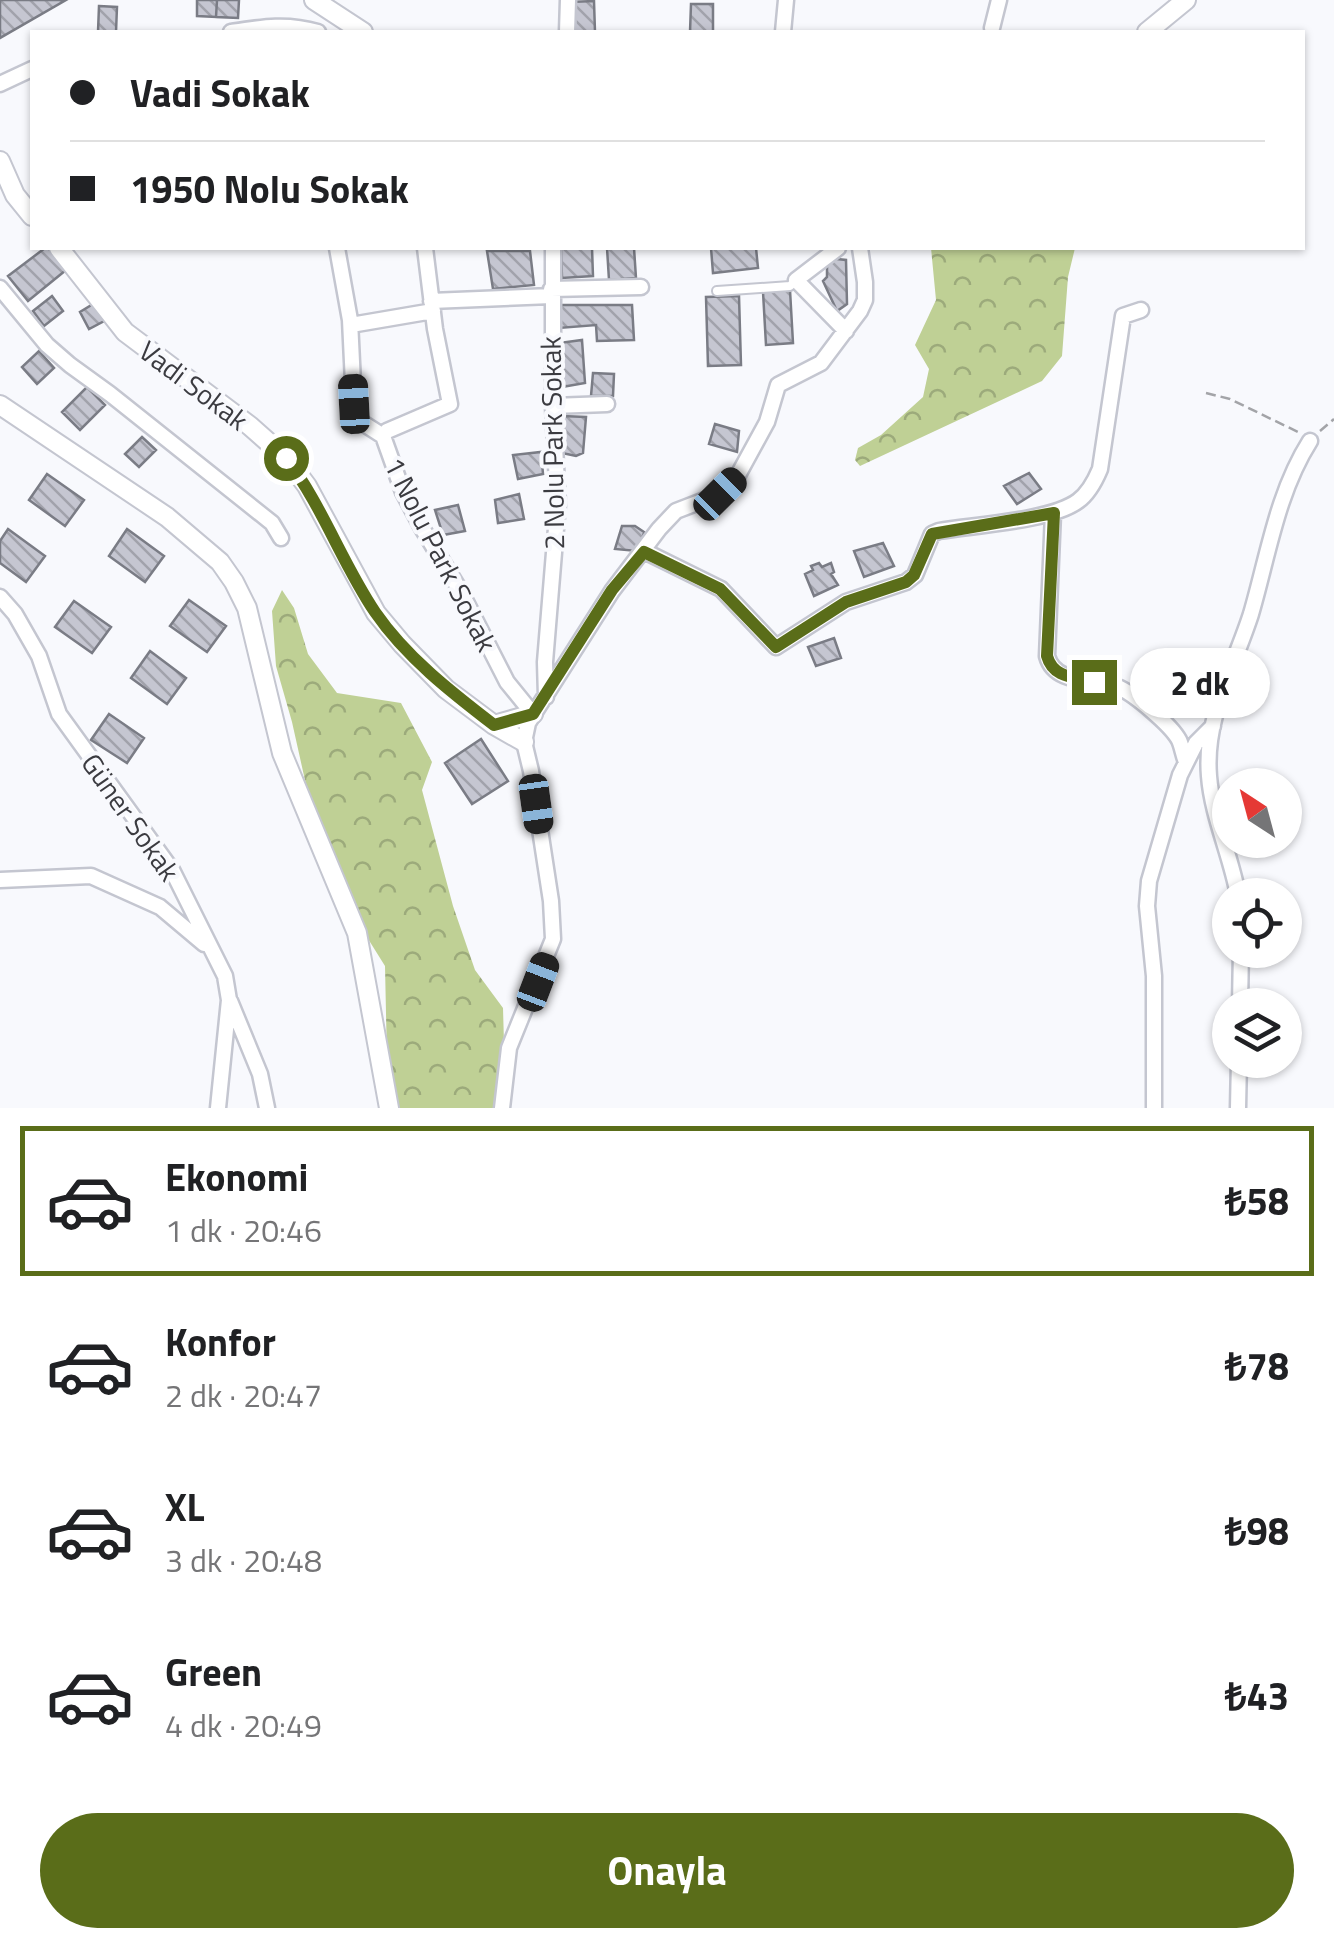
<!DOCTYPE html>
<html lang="tr">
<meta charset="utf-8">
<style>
:root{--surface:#fff;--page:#f6f6f6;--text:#202124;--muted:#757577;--line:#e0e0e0;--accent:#5a6d19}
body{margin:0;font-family:"Titillium Web",sans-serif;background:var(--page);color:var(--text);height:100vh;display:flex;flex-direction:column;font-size:38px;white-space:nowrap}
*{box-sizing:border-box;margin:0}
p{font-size:32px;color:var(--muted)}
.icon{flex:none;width:55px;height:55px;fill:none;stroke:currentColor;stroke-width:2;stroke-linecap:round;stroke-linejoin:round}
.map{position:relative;height:1108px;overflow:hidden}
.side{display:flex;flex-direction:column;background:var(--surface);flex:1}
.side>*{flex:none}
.banner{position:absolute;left:30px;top:30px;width:1275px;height:220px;border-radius:0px;box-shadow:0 2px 8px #0004;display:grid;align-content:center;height:220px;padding:0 40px;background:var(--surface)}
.needle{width:65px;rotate:324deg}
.tools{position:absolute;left:1212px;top:768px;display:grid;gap:20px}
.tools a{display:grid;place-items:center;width:90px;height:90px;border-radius:50%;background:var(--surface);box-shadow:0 2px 8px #0004;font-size:50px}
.end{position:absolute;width:45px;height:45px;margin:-22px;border:12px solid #5a6d19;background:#fff;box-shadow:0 0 0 5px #fff}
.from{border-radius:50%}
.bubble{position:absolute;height:70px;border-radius:35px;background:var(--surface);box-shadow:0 2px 8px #0004;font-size:32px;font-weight:700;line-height:70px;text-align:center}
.car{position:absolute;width:30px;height:60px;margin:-30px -15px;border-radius:12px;box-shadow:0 0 8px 2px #0007;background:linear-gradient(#222 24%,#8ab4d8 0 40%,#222 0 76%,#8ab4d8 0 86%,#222 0)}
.banner b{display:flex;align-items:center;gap:35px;height:95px;font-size:38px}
.banner b+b{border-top:2px solid var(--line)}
.banner i{width:25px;height:25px;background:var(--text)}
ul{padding:18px 0 0;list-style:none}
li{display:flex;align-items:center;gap:30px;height:150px;margin:0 20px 15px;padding:0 20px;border:5px solid transparent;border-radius:0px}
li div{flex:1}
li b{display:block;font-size:38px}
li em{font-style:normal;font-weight:700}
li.active{border-color:var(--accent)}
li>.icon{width:90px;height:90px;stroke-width:1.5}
.cta{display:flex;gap:20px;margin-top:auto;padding:20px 40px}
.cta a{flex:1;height:115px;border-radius:60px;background:var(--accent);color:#fff;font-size:40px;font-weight:700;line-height:115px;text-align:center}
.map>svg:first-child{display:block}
</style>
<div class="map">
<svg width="1334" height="1108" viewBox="0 0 1334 1108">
<defs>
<pattern id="forest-crowns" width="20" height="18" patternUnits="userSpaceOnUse" patternTransform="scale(2.5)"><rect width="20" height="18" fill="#bfd095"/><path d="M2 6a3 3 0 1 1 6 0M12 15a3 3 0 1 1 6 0" fill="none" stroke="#9caa7b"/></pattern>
<pattern id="building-back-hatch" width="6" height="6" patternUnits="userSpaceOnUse" patternTransform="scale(2.5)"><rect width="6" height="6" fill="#c5c6d1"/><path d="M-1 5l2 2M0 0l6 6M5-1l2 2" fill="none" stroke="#a1a2ab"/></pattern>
</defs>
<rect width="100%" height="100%" fill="#f8f9fd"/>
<path fill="url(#forest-crowns)" d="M931,248H1075L1068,277L1062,356L1042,381L860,466L855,460L858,448L881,435L923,397L929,369L915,345L936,300Z
M282,590L294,608L308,654L337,693L401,703L432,762L422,790L453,906L475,970L503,1008L504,1043L493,1108H388L385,966L325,870L292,722L276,666L272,611Z"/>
<path fill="url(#building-back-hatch)" stroke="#7a7c85" stroke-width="2.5" d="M0,0H66L0,38Z
M197,0H217L216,17L197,16Z
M217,0H239L238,18L216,17Z
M594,1L595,32H571L570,2Z
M691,4H713V32H690Z
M99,6L117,7L116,32H98Z
M45,248H48L66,270L28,301L8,276Z
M561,248H592L593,276L562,278Z
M607,248H634L636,278L609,280Z
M711,248H756L758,268L713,273Z
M487,251H530L534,285L493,289Z
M827,258L846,260L847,304L837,311L823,281L827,277Z
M790,290L793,343L766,345L763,292Z
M52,296L63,311L44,326L33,311Z
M739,296L741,365L708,366L706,297Z
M98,301L108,319L89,329L80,312Z
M557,305H632L634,340L597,341L596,325L559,328Z
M582,340L585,383L562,387L559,343Z
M39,351L54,368L37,384L22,367Z
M593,373L614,374L613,396H591Z
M87,387L105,405L80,430L62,412Z
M562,416L586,417L583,453L576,456L562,453Z
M715,424L739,431L737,452L709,444Z
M142,437L156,450L139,467L125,454Z
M541,452L543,474L518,479L513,455Z
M1029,473L1041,489L1017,504L1004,486Z
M47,474L84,500L65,526L29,500Z
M519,494L524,519L498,523L495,500Z
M458,505L465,531L443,535L435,510Z
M622,526H635L644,532L641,546L637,551L615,549Z
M8,529L45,556L26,582L0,563V541Z
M127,529L164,556L145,582L109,556Z
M883,543L894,566L864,577L854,551Z
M819,563L822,567L831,563L834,572L831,574L838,585L814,596L805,574L813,570L811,566Z
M189,600L226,626L207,652L170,626Z
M74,601L111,627L92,653L55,627Z
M834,638L841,658L816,666L808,647Z
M150,651L186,678L167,704L131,678Z
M109,714L144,738L127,763L91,740Z
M481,739L508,781L472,804L445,763Z"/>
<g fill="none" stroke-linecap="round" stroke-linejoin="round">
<g stroke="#c4c6d0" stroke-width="12">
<path id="service" d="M717,291L790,286L796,280"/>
</g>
<g stroke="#c4c6d0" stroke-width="19">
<path id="minor" d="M992,28L999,0
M231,32C263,27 287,23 318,32
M567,32L568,0
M783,32L786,0
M0,84L32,69
M337,248L350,320L354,404L358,420L383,436
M425,248L435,329L450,404L387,431L383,436L403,492L422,528L461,592L507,682L533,714
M838,248L796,280L846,331
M0,288L47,345L70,365L110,394L272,523L281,538
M551,289L641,287
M431,301L551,296
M351,325L433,311
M553,406L607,404
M1053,513L1047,656C1055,686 1096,678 1120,688C1135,695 1171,725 1179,740C1182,746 1183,755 1186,762
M644,551L721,589L776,647L846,602L906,582L915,575L932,534L939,531C974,525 1051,521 1078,501C1089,493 1095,481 1100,469L1123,316L1141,310
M0,597L15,614L39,656L59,714L172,870L225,976L229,1000L218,1108
M546,697L545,662L558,504L553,406V248
M0,880L91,876L160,907L204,944
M1238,895C1231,856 1212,816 1209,776C1204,718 1234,667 1251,614C1268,556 1277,493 1310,441
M230,1001L260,1074L267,1108
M1240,1005L1241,950
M502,1108L509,1048L553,939L551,901L531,771L524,742L528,723L612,591L659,529L676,511L720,494L737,477L767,422L778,385L821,363L860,311L865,300V282L860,248
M1154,1108V976L1147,906L1149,881L1180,775L1196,743L1213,726
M1238,1108L1239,1060"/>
</g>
<g stroke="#c4c6d0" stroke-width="22">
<path id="tertiary" d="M314,0L363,32
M1147,32L1186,0
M0,161L15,195L32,216
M59,248L125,332L250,426L286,458L307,486L376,613L402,644L446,689L494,725L524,742
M0,405L167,517L220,562L234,582L247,608L282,753L357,933L389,1108
M494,725L533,714"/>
</g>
<path stroke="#a3a4a8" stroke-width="2.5" stroke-dasharray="10 5" stroke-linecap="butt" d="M1206,393L1230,399L1298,432
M1320,431L1334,419"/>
<use href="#service" stroke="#fff" stroke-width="8"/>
<use href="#minor" stroke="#fff" stroke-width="14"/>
<use href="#tertiary" stroke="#fff" stroke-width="18"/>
</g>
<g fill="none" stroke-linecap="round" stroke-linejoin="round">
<path stroke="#5a6d19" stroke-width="12" d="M286,458C322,505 342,563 375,612C406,657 451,692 494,725L533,714L612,590L644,552L720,589L776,647L846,602L906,582L914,575L932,534L1054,513L1047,656C1053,678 1074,677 1094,682"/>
</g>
<g text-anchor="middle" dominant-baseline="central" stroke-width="8" stroke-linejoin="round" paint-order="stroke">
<g font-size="28" fill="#3b3b40" stroke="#f8f9fd">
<text transform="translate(194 385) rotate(37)">Vadi Sokak</text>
<text transform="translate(552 443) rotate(-91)">2 Nolu Park Sokak</text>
<text transform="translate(441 554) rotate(63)">1 Nolu Park Sokak</text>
<text transform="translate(131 817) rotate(55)">Güner Sokak</text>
</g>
</g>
</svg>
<div class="tools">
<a><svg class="needle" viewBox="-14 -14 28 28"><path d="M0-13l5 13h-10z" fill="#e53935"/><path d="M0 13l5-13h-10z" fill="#757577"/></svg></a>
<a><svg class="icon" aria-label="locate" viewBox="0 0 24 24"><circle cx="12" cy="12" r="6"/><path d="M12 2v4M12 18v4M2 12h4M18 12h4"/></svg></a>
<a><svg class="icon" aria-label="layers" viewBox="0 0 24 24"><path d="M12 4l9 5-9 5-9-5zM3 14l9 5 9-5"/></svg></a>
</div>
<i class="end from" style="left:286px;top:458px"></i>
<i class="end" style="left:1094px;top:682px"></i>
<div class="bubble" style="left:1130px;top:648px;width:140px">2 dk</div>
<i class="car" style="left:354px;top:404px;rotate:357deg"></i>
<i class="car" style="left:720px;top:494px;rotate:45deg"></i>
<i class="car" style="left:536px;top:804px;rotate:172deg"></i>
<i class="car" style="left:538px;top:982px;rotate:21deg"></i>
<div class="banner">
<b><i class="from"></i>Vadi Sokak</b>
<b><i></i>1950 Nolu Sokak</b>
</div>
</div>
<section class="side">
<ul>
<li class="active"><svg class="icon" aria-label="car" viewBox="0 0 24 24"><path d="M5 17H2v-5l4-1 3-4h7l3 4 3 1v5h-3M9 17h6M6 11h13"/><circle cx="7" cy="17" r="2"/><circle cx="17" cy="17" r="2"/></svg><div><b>Ekonomi</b><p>1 dk · 20:46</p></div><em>₺58</em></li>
<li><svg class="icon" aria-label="car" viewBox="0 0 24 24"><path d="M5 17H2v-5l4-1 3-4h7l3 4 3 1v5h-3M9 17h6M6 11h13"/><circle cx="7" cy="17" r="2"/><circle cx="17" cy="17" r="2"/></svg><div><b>Konfor</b><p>2 dk · 20:47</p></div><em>₺78</em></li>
<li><svg class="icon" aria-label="car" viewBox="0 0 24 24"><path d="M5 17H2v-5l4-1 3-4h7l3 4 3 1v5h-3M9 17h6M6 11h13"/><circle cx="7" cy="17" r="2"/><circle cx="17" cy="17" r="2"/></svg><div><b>XL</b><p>3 dk · 20:48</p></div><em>₺98</em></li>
<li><svg class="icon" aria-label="car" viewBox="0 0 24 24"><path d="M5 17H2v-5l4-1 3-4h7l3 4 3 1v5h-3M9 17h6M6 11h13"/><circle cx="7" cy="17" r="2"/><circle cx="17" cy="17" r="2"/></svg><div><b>Green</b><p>4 dk · 20:49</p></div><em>₺43</em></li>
</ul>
<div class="cta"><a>Onayla</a></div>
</section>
